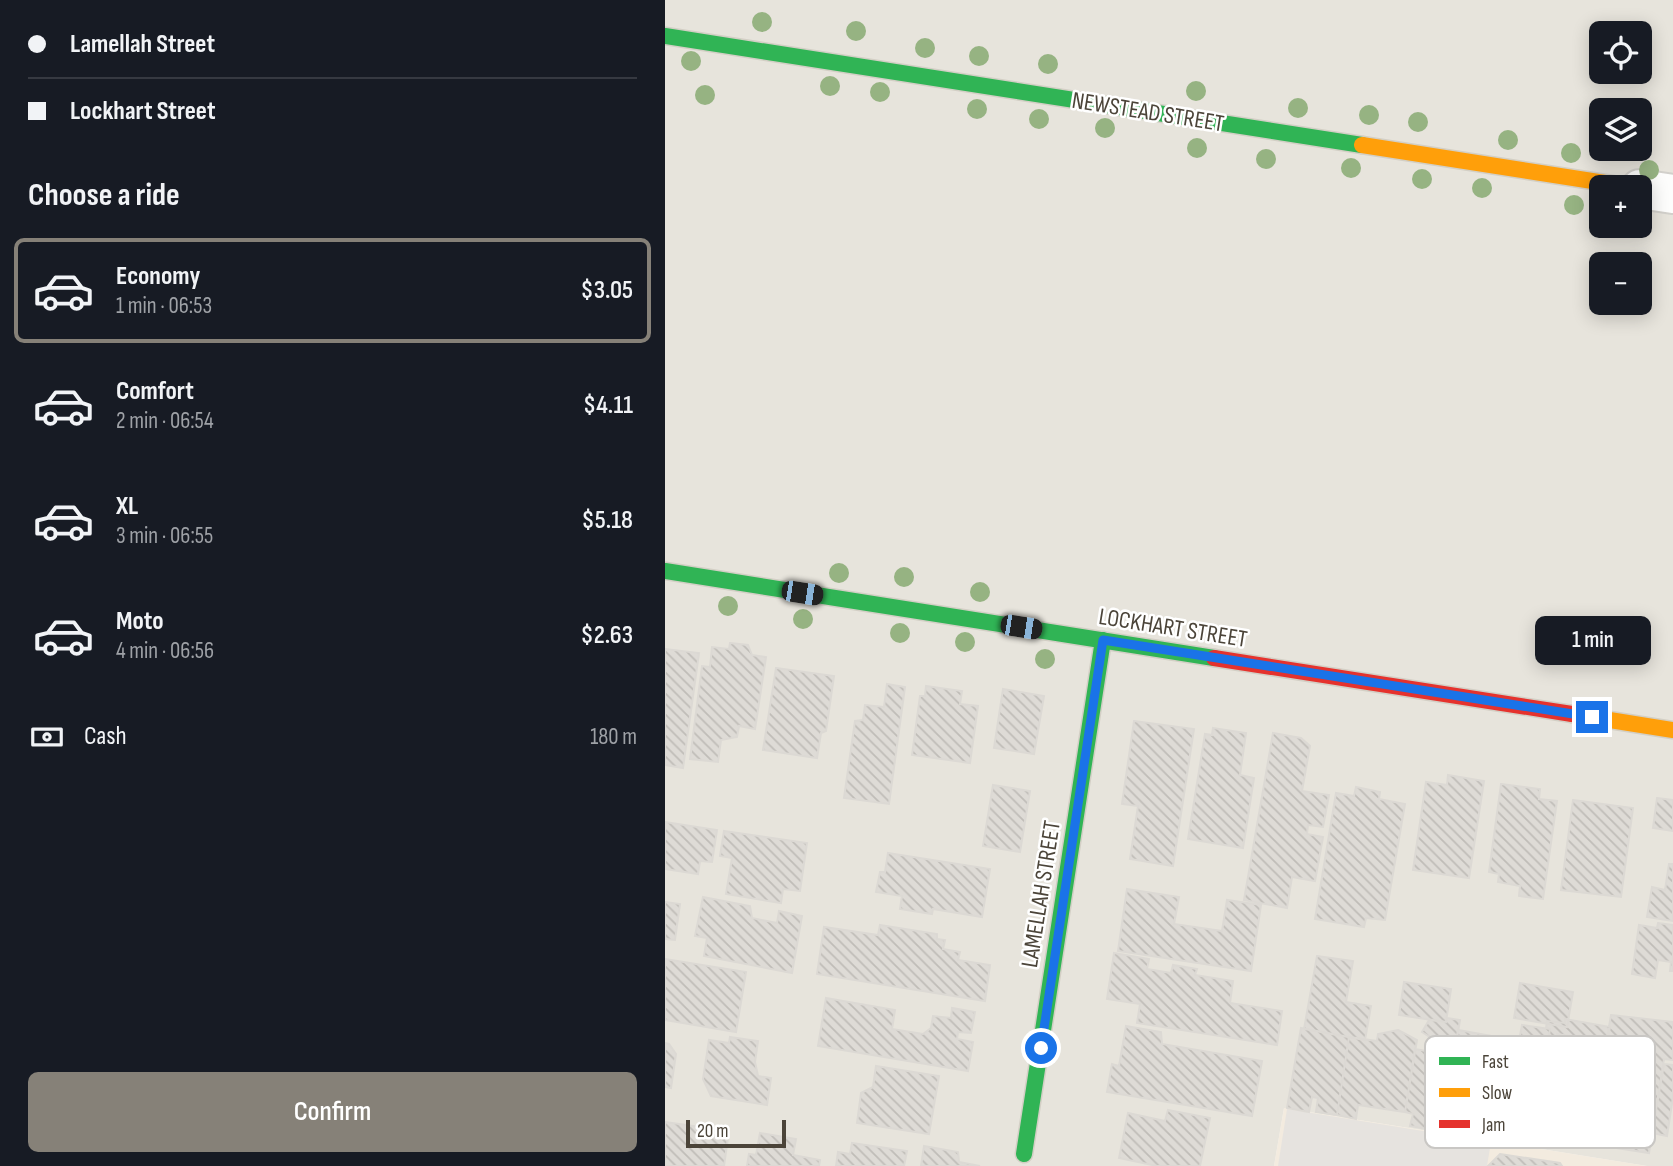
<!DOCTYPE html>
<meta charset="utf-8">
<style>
:root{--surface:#171b24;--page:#20242c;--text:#f1f3f6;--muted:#9ea1a6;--line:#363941;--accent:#868178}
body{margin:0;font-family:"Sofia Sans Condensed",sans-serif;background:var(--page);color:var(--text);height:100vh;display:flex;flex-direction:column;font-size:26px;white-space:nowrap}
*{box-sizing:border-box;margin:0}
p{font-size:23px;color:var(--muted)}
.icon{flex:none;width:38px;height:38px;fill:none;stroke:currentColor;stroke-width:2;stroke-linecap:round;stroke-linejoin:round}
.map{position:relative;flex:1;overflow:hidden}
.drawer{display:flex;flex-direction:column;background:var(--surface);width:665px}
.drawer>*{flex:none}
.top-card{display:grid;align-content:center;height:154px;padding:0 28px;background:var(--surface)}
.tools{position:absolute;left:924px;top:21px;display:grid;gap:14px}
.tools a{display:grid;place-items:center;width:63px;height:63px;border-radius:10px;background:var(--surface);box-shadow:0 4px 18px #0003;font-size:35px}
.scale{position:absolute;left:21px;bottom:18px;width:100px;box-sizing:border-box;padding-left:7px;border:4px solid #4b4439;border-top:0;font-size:19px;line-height:24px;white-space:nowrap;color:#4b4439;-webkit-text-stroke:5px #fff;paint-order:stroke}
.end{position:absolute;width:32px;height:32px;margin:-16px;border:9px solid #1a73e8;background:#fff;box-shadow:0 0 0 4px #fff}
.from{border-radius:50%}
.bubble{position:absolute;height:49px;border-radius:10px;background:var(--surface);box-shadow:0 4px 18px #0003;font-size:23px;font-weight:600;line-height:49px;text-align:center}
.car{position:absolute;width:21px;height:42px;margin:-21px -10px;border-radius:9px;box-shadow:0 0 5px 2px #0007;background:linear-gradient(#222 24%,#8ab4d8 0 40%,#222 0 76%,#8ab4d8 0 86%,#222 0)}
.top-card b{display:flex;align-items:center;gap:24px;height:66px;font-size:26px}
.top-card b+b{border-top:2px solid var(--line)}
.top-card i{width:18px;height:18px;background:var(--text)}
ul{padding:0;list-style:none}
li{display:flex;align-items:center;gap:21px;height:105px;margin:0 14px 10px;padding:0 14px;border:4px solid transparent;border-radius:10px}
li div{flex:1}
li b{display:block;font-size:26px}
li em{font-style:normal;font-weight:600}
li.on{border-color:var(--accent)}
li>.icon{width:63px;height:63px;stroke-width:1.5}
h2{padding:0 28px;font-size:32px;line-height:84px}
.pay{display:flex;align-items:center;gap:18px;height:77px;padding:0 28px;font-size:26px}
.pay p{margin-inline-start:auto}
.cta{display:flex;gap:14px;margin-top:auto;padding:14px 28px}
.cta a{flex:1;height:80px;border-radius:10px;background:var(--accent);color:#fff;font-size:28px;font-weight:600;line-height:80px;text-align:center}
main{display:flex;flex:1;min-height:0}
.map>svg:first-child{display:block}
</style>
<main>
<section class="drawer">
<div class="top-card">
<b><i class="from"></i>Lamellah Street</b>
<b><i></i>Lockhart Street</b>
</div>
<h2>Choose a ride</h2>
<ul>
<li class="on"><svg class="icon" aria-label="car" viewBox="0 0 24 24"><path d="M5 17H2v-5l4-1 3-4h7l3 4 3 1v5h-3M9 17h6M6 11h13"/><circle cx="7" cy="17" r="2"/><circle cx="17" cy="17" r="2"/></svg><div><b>Economy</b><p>1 min · 06:53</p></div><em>$3.05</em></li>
<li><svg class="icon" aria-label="car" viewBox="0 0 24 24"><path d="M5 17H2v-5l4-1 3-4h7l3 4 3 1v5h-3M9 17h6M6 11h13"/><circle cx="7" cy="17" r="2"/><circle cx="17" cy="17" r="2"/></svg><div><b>Comfort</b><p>2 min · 06:54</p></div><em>$4.11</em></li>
<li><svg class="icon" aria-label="car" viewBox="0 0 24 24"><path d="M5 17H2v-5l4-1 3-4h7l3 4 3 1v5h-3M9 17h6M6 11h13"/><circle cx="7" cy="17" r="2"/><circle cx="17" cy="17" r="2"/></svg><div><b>XL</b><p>3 min · 06:55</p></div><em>$5.18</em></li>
<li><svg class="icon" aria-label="car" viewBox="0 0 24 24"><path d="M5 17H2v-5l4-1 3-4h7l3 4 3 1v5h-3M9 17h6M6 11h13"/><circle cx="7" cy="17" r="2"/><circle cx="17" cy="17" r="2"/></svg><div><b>Moto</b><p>4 min · 06:56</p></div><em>$2.63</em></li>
</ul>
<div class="pay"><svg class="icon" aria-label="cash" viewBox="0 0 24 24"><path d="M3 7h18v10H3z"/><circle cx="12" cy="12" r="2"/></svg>Cash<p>180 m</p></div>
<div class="cta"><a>Confirm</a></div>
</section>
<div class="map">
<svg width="1008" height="1166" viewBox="0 0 1008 1166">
<defs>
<pattern id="building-back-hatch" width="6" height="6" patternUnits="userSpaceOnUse" patternTransform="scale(1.75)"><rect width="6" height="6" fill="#dedbd6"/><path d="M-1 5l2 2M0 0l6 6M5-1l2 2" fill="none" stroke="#c0bdb8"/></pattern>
</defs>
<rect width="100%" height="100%" fill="#f4f2ee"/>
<path fill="#e7e4dc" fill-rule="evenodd" d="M0,0H1008V1166H982L619,1108L609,1166H0ZM936,33H975V72H936ZM936,110H975V149H936ZM936,187H975V226H936ZM936,264H975V303H936Z"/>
<path fill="#f3ebdf" d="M619,1108L982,1166H609Z"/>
<path fill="#e6e3df" d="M622,1109L826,1142L822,1166H613Z"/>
<path fill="url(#building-back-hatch)" stroke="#dcd9d4" stroke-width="2" d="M65,643L83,645L87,655L101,657L90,729L74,726L72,737L56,740L53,762L25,759L37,666L45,667L47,647L64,649Z
M0,649L34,653L18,768L0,765Z
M111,668L169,676L161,731L156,733L152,758L98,750Z
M222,684L240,687L224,804L179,798L190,721L198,720L200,705L219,707Z
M261,686L297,691L295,704L313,706L305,763L247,755L255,696H260Z
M338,689L379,696L369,754L329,748Z
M469,721L529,729L508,866L465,859L473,806L457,804Z
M548,728L581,733L575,775L589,778L578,848L523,839L540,734L547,735Z
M608,733L636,738L645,746L637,791L664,795L658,827L643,825L642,834L658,837L650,881L627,877L622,908L579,900Z
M783,775L819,781L804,878L748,870L761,782L782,785Z
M836,784L875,789L874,799L892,801L878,899L854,896L855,886L833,882L834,874L824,872Z
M328,785L365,791L355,852L318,846Z
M691,787L715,792L714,799L740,804L720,920L701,918L699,927L650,919L671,793L689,796Z
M992,798L1008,800V831L988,828Z
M908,800L968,808L956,897L896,890Z
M0,822L52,830L47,862L35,861L33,874L0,869Z
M59,831L142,843L135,891L118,889L116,903L61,894L67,858L55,856Z
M223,853L325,869L317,917L268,909L267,914L235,909L237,896L211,892L215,872H220Z
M1004,864H1008V921L982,917L987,887L1000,890Z
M462,889L514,897L509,924L557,931L562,900L596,905L586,971L453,951Z
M38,897L85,906L87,918L112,923L114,911L137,916L127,973L39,956L42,938L30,936Z
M0,902L15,904L10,940L0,939Z
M993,923L1008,925V971H1005L1006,962L993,960L990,978L967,974L974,925L992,928Z
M215,925L272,934V939L280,940L278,949L295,952L293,960L325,965L320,1001L152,974L159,927L213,935Z
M449,953L484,959L482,969L506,973L508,965L532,969L530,975L568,981L565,1003L617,1011L612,1045L472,1023L475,1004L442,999Z
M652,956L688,961L681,1002L706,1006L700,1040L639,1029Z
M0,959L81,972L71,1032L0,1020Z
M739,982L786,989L781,1022L734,1015Z
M855,983L908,992L902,1027L849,1018Z
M161,998L230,1010L227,1029L258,1034L266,1028L268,1016L286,1018L287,1008L310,1012L306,1033L293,1032L292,1039L308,1042L303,1071L153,1046Z
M946,1015L1008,1022V1060L999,1059L984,1153L861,1134L873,1059L880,1060L883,1040L940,1050Z
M782,1018L795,1020L789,1056L772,1053L777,1045L757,1032L764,1020L781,1022Z
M900,1019L945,1027L942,1043L892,1034L889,1048L882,1047L885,1029L881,1028L882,1021L900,1023Z
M857,1025L885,1029L880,1060L873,1059L871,1073L788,1059L793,1030L854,1041Z
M461,1026L496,1032L497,1044L597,1061L587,1116L442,1092L447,1064L454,1066Z
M636,1028L684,1037L672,1115L651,1112L653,1098L647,1097L644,1112L622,1108Z
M733,1030L752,1040L740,1112L693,1105L691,1119L672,1115L684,1037L712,1041L713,1034Z
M65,1037L93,1041L90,1062L93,1076L106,1078L102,1105L46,1096L38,1079L44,1040L64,1043Z
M0,1043L4,1044L11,1054L6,1088L0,1087Z
M750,1049L789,1056L779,1118L769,1116L767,1130L745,1126L748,1114L740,1112Z
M999,1064L1008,1065V1097L1002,1136L987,1133Z
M211,1066L274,1076L264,1134L192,1123L196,1093L208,1087Z
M503,1110L545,1118L535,1166H492L454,1158L463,1113L500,1121Z
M0,1122L64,1131L59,1166H0Z
M95,1133L131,1139L128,1155L155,1160L154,1166H82L84,1154L91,1155Z
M187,1143L242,1151L239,1166H171L173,1152L185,1154Z
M259,1146L293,1152L294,1162L315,1166H256Z
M835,1154L895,1163L897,1166H823Z"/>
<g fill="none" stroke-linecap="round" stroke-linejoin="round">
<g stroke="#d2d0cb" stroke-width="42">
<path id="street" d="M975,189L1008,194"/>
</g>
<g stroke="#d3cfc5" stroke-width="19">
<path id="fast" d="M0,36L697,145
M0,571L549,658
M359,1154L438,640"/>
</g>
<g stroke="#d3cfc5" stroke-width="19">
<path id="slow" d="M697,145L966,187
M907,714L1008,730"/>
</g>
<g stroke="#d3cfc5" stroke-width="19">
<path id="jam" d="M549,658L907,714"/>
</g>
<use href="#street" stroke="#fdfdfc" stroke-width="38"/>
<use href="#fast" stroke="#30b455" stroke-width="16"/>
<use href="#slow" stroke="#ff9f0a" stroke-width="16"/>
<use href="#jam" stroke="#e5322d" stroke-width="16"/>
</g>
<g fill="#96b382">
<circle cx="97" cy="22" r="10"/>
<circle cx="191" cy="31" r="10"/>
<circle cx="260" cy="48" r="10"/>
<circle cx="314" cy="56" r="10"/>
<circle cx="26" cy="61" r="10"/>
<circle cx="383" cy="64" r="10"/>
<circle cx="165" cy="86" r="10"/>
<circle cx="531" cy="91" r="10"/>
<circle cx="215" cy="92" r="10"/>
<circle cx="40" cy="95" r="10"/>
<circle cx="633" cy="108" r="10"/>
<circle cx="312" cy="109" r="10"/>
<circle cx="704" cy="115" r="10"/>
<circle cx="374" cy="119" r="10"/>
<circle cx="753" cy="122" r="10"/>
<circle cx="440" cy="128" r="10"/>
<circle cx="843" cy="140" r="10"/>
<circle cx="532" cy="148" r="10"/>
<circle cx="906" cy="153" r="10"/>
<circle cx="601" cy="159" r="10"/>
<circle cx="686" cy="168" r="10"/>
<circle cx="984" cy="170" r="10"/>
<circle cx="757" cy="179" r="10"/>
<circle cx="817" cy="188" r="10"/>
<circle cx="909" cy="205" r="10"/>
<circle cx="174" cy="573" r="10"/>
<circle cx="239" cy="577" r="10"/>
<circle cx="315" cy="592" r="10"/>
<circle cx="63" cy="606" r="10"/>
<circle cx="138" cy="619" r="10"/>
<circle cx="235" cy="633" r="10"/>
<circle cx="300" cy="642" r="10"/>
<circle cx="380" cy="659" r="10"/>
</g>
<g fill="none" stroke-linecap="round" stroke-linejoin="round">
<path stroke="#1a73e8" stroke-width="9" d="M376,1048L438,640L927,717"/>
</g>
<g text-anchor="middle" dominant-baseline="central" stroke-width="5" stroke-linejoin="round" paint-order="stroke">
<g font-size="24" fill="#4b4439" stroke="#fff">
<text transform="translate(483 112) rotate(9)">NEWSTEAD STREET</text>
<text transform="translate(508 628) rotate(9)">LOCKHART STREET</text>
<text transform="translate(376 894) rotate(-81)">LAMELLAH STREET</text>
</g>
</g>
<rect x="760" y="1036" width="230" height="112" rx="10" fill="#fff" stroke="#c9c7c4" stroke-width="2"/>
<rect x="774" y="1057" width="31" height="8" fill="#30b455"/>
<rect x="774" y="1088" width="31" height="9" fill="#ff9f0a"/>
<rect x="774" y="1120" width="31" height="8" fill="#e5322d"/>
<g font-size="19" fill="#4b4439">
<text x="817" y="1068">Fast</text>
<text x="817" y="1099">Slow</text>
<text x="817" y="1131">Jam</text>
</g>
</svg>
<div class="tools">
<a><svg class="icon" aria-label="locate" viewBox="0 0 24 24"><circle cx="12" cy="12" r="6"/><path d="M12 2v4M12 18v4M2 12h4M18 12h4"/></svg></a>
<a><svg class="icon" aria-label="layers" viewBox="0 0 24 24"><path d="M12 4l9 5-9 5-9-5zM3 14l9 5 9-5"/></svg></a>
<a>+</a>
<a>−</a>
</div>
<div class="scale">20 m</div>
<i class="end from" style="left:376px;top:1048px"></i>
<i class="end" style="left:927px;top:717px"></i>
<div class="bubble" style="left:870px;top:616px;width:116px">1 min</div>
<i class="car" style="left:137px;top:593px;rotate:99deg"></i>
<i class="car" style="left:356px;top:627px;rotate:99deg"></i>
</div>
</main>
